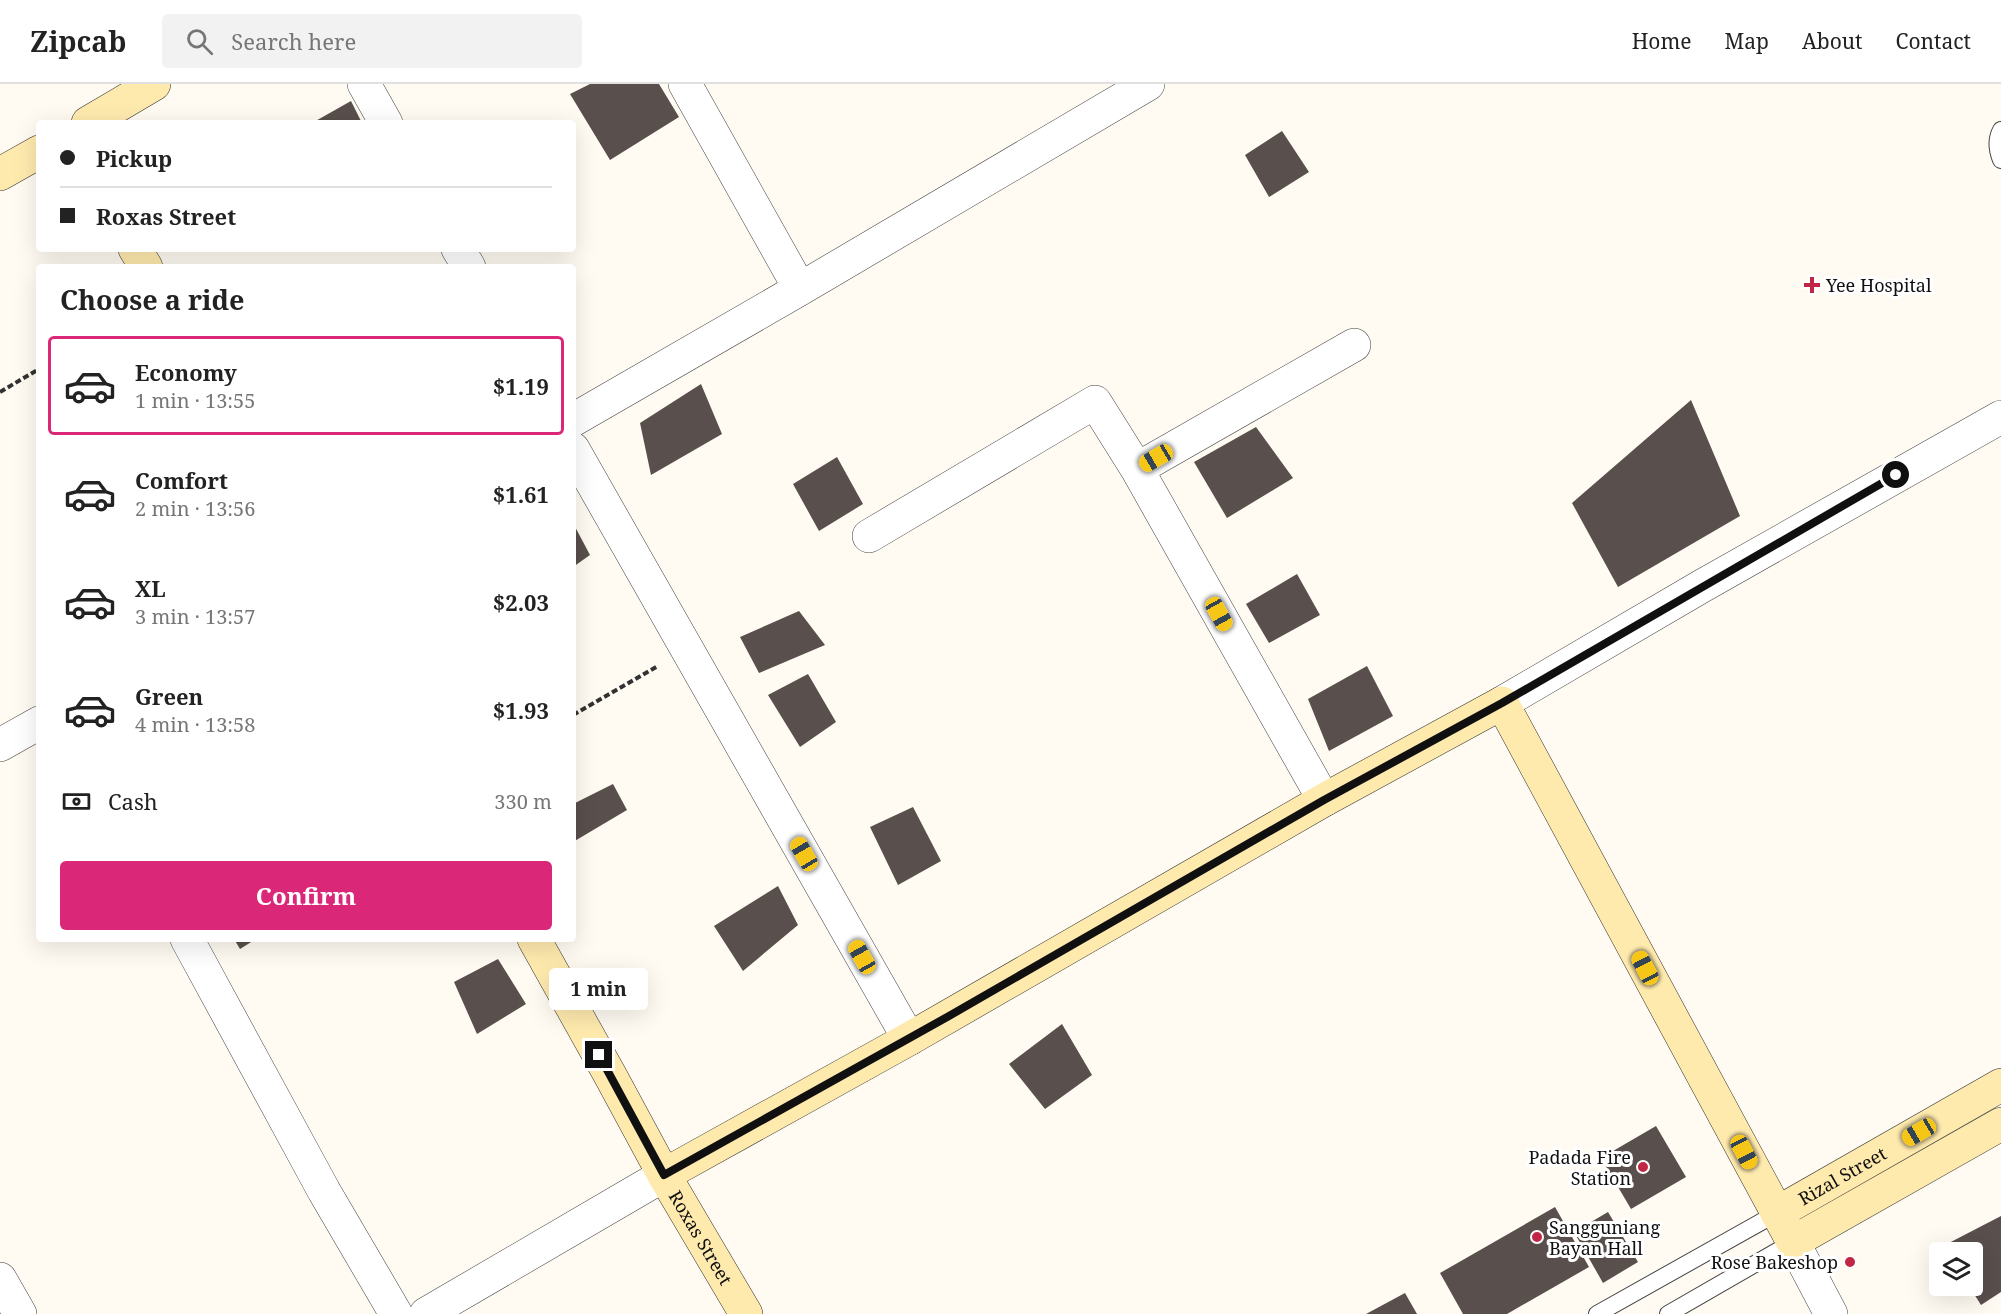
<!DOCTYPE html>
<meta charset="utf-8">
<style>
:root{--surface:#fff;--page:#f2f2f2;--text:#222;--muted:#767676;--line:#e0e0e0;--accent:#db2777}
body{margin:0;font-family:"Noto Serif",serif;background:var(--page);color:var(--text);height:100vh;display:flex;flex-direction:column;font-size:22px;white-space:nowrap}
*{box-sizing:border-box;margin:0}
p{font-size:20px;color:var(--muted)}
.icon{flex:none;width:33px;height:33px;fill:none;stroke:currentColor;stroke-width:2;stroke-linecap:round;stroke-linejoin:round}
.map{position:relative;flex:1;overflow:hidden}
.sheet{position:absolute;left:36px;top:180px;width:540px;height:678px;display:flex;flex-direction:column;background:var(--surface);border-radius:6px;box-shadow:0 6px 24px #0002}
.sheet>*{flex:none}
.hud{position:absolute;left:36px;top:36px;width:540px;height:132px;border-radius:6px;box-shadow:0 6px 24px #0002;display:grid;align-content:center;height:132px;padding:0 24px;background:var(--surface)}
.fabs{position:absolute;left:1929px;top:1158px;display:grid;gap:12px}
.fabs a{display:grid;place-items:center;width:54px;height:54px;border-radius:6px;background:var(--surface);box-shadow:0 6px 24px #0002;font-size:30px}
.end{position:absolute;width:27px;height:27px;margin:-14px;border:8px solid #101010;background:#fff;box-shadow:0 0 0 3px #fff}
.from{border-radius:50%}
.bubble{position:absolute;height:42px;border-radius:6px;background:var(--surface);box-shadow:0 6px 24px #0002;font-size:20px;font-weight:700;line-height:42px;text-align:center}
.car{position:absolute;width:18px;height:36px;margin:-18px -9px;border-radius:8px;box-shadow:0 0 4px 2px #0007;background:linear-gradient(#f5c518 24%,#345 0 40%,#f5c518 0 76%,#345 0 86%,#f5c518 0)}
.hud b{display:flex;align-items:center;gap:21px;height:57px;font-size:22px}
.hud b+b{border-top:2px solid var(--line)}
.hud i{width:15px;height:15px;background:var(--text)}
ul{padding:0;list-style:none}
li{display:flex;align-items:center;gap:18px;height:99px;margin:0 12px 9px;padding:0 12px;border:3px solid transparent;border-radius:6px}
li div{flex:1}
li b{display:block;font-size:22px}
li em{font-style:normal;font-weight:700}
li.on{border-color:var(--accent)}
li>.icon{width:54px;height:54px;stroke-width:1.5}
h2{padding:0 24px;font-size:27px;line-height:72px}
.pay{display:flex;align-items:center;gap:15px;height:66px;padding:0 24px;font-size:22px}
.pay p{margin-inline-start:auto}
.primary-button{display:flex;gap:12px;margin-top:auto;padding:12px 24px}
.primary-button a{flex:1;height:69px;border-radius:6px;background:var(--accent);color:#fff;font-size:24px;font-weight:700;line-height:69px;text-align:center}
header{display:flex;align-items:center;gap:36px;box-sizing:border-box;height:84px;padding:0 30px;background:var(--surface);border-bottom:2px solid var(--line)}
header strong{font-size:28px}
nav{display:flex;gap:33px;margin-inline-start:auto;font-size:21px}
.search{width:420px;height:54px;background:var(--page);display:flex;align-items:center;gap:15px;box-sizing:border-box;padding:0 21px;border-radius:6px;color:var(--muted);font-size:22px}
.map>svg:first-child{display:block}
</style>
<header>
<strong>Zipcab</strong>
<div class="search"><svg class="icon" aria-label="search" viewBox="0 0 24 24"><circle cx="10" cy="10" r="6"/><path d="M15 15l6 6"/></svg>Search here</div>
<nav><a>Home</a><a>Map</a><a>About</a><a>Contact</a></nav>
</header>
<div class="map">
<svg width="2001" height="1230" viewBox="0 0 2001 1230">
<rect width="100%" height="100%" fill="#fffbf2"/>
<path fill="#594f4c" d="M590,0H659L679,33L610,76L570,10Z
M351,17L362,39H312Z
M1282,47L1309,88L1269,113L1245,71Z
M701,300L722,350L651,391L640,339Z
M1691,316L1740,432L1618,503L1572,419Z
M1256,343L1293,394L1227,434L1194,378Z
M837,373L863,420L819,447L793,400Z
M573,439L590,471L573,483Z
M1297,490L1320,531L1269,559L1246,520Z
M799,527L825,561L759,589L740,553Z
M1367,582L1393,632L1329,667L1308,615Z
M808,590L836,638L800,663L768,611Z
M613,700L627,726L573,758V720Z
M913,723L941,777L898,801L870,743Z
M778,802L798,841L743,887L714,842Z
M234,855H256L240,865Z
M498,875L526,920L477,950L454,898Z
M1062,940L1092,991L1045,1025L1009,980Z
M1656,1042L1686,1093L1631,1125L1601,1074Z
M1555,1123L1589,1183L1507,1230H1463L1440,1189Z
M1608,1128L1638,1178L1603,1199L1574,1148Z
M2001,1132V1208L1981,1221L1969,1202H1972V1168H1950L1945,1161Z
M1405,1209L1417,1230H1366Z"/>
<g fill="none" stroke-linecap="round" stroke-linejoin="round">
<g stroke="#434343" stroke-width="18">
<path id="lane" d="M2001,46C1996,55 1997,66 2001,76
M1597,1230L1777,1129
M1668,1230L1793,1158"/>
</g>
<g stroke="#434343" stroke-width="34">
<path id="street" d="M364,0L386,39
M685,0L800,205
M458,165L469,183
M573,336L800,205L1148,0
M573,365L909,955
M869,452L1095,318L1137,385
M1502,619L1702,502L2001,333
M0,661L39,639
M1324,716L1137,385L1354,261
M187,855L324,1107L396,1230
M1793,1158L1831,1230
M0,1195L20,1230
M426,1230L664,1091"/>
</g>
<g stroke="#323232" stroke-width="34">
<g id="secondary">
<path d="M88,39L154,0"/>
<path d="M0,90L39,68"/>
<path d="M135,165L146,183"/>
<path id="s1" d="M534,855L610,991L664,1091L746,1230"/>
<path d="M664,1091L909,955L1324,716L1502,619L1793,1158L2001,1040"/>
<path id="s2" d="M1777,1129L2001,1001"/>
</g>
</g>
<path stroke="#323232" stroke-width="4" stroke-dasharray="6 3" stroke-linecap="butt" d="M0,308L39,285
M573,631L658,582"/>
<use href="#lane" stroke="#fff" stroke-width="16"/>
<use href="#street" stroke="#fff" stroke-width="33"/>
<use href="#secondary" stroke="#ffeaae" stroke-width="33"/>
</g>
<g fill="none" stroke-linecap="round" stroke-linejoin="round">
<path stroke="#101010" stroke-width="8" d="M599,971L664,1091L949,932L1324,716L1502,619L1896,391"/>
</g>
<g fill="#c12645" stroke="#fff" stroke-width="2">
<path d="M1809 192h6v6h6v6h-6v6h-6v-6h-6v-6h6z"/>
<circle cx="1643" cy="1083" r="6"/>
<circle cx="1537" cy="1153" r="6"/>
<circle cx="1850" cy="1178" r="6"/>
</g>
<g text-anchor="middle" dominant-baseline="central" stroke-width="6" stroke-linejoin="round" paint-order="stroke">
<g font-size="18" fill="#101010" stroke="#fff" text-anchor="start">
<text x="1826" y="201">Yee Hospital</text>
<text x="1631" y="1073" text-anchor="end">Padada Fire<tspan x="1631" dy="21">Station</tspan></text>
<text x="1549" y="1143">Sangguniang<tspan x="1549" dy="21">Bayan Hall</tspan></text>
<text x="1838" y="1178" text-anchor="end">Rose Bakeshop</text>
</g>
<g font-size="18" fill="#101010" stroke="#fff">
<text stroke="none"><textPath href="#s2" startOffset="75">Rizal Street</textPath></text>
<text stroke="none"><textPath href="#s1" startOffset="342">Roxas Street</textPath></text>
</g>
</g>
</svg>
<div class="fabs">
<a><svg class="icon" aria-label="layers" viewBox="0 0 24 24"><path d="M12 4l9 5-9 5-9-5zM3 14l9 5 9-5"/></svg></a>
</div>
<i class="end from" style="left:1896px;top:391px"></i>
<i class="end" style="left:599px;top:971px"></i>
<div class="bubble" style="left:549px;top:884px;width:99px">1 min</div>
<i class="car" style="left:1156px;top:374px;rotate:240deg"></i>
<i class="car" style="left:1219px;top:530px;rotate:151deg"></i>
<i class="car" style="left:804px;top:770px;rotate:330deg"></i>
<i class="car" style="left:862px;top:873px;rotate:331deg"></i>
<i class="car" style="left:1645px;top:884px;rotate:332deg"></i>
<i class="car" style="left:1919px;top:1048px;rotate:240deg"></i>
<i class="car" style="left:1744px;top:1068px;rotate:152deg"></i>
<div class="hud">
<b><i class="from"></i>Pickup</b>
<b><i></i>Roxas Street</b>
</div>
<section class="sheet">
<h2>Choose a ride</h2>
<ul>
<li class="on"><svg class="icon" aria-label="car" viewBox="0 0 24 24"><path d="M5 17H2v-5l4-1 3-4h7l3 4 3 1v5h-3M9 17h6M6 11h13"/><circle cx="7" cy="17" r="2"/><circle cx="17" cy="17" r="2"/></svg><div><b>Economy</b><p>1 min · 13:55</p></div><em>$1.19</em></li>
<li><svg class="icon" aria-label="car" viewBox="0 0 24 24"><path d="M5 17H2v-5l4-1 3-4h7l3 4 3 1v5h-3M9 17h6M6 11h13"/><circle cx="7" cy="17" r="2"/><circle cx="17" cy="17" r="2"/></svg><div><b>Comfort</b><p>2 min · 13:56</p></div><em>$1.61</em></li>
<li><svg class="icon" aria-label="car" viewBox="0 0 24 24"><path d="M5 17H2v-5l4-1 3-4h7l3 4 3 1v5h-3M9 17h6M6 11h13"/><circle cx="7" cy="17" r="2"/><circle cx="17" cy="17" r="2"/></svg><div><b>XL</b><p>3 min · 13:57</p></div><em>$2.03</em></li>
<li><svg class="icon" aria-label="car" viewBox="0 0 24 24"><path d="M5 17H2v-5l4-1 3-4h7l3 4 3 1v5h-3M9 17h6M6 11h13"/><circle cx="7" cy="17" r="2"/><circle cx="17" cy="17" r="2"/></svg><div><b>Green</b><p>4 min · 13:58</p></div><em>$1.93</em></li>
</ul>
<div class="pay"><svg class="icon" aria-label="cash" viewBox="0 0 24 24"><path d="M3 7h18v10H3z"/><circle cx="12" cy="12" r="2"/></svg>Cash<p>330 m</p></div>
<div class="primary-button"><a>Confirm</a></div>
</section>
</div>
